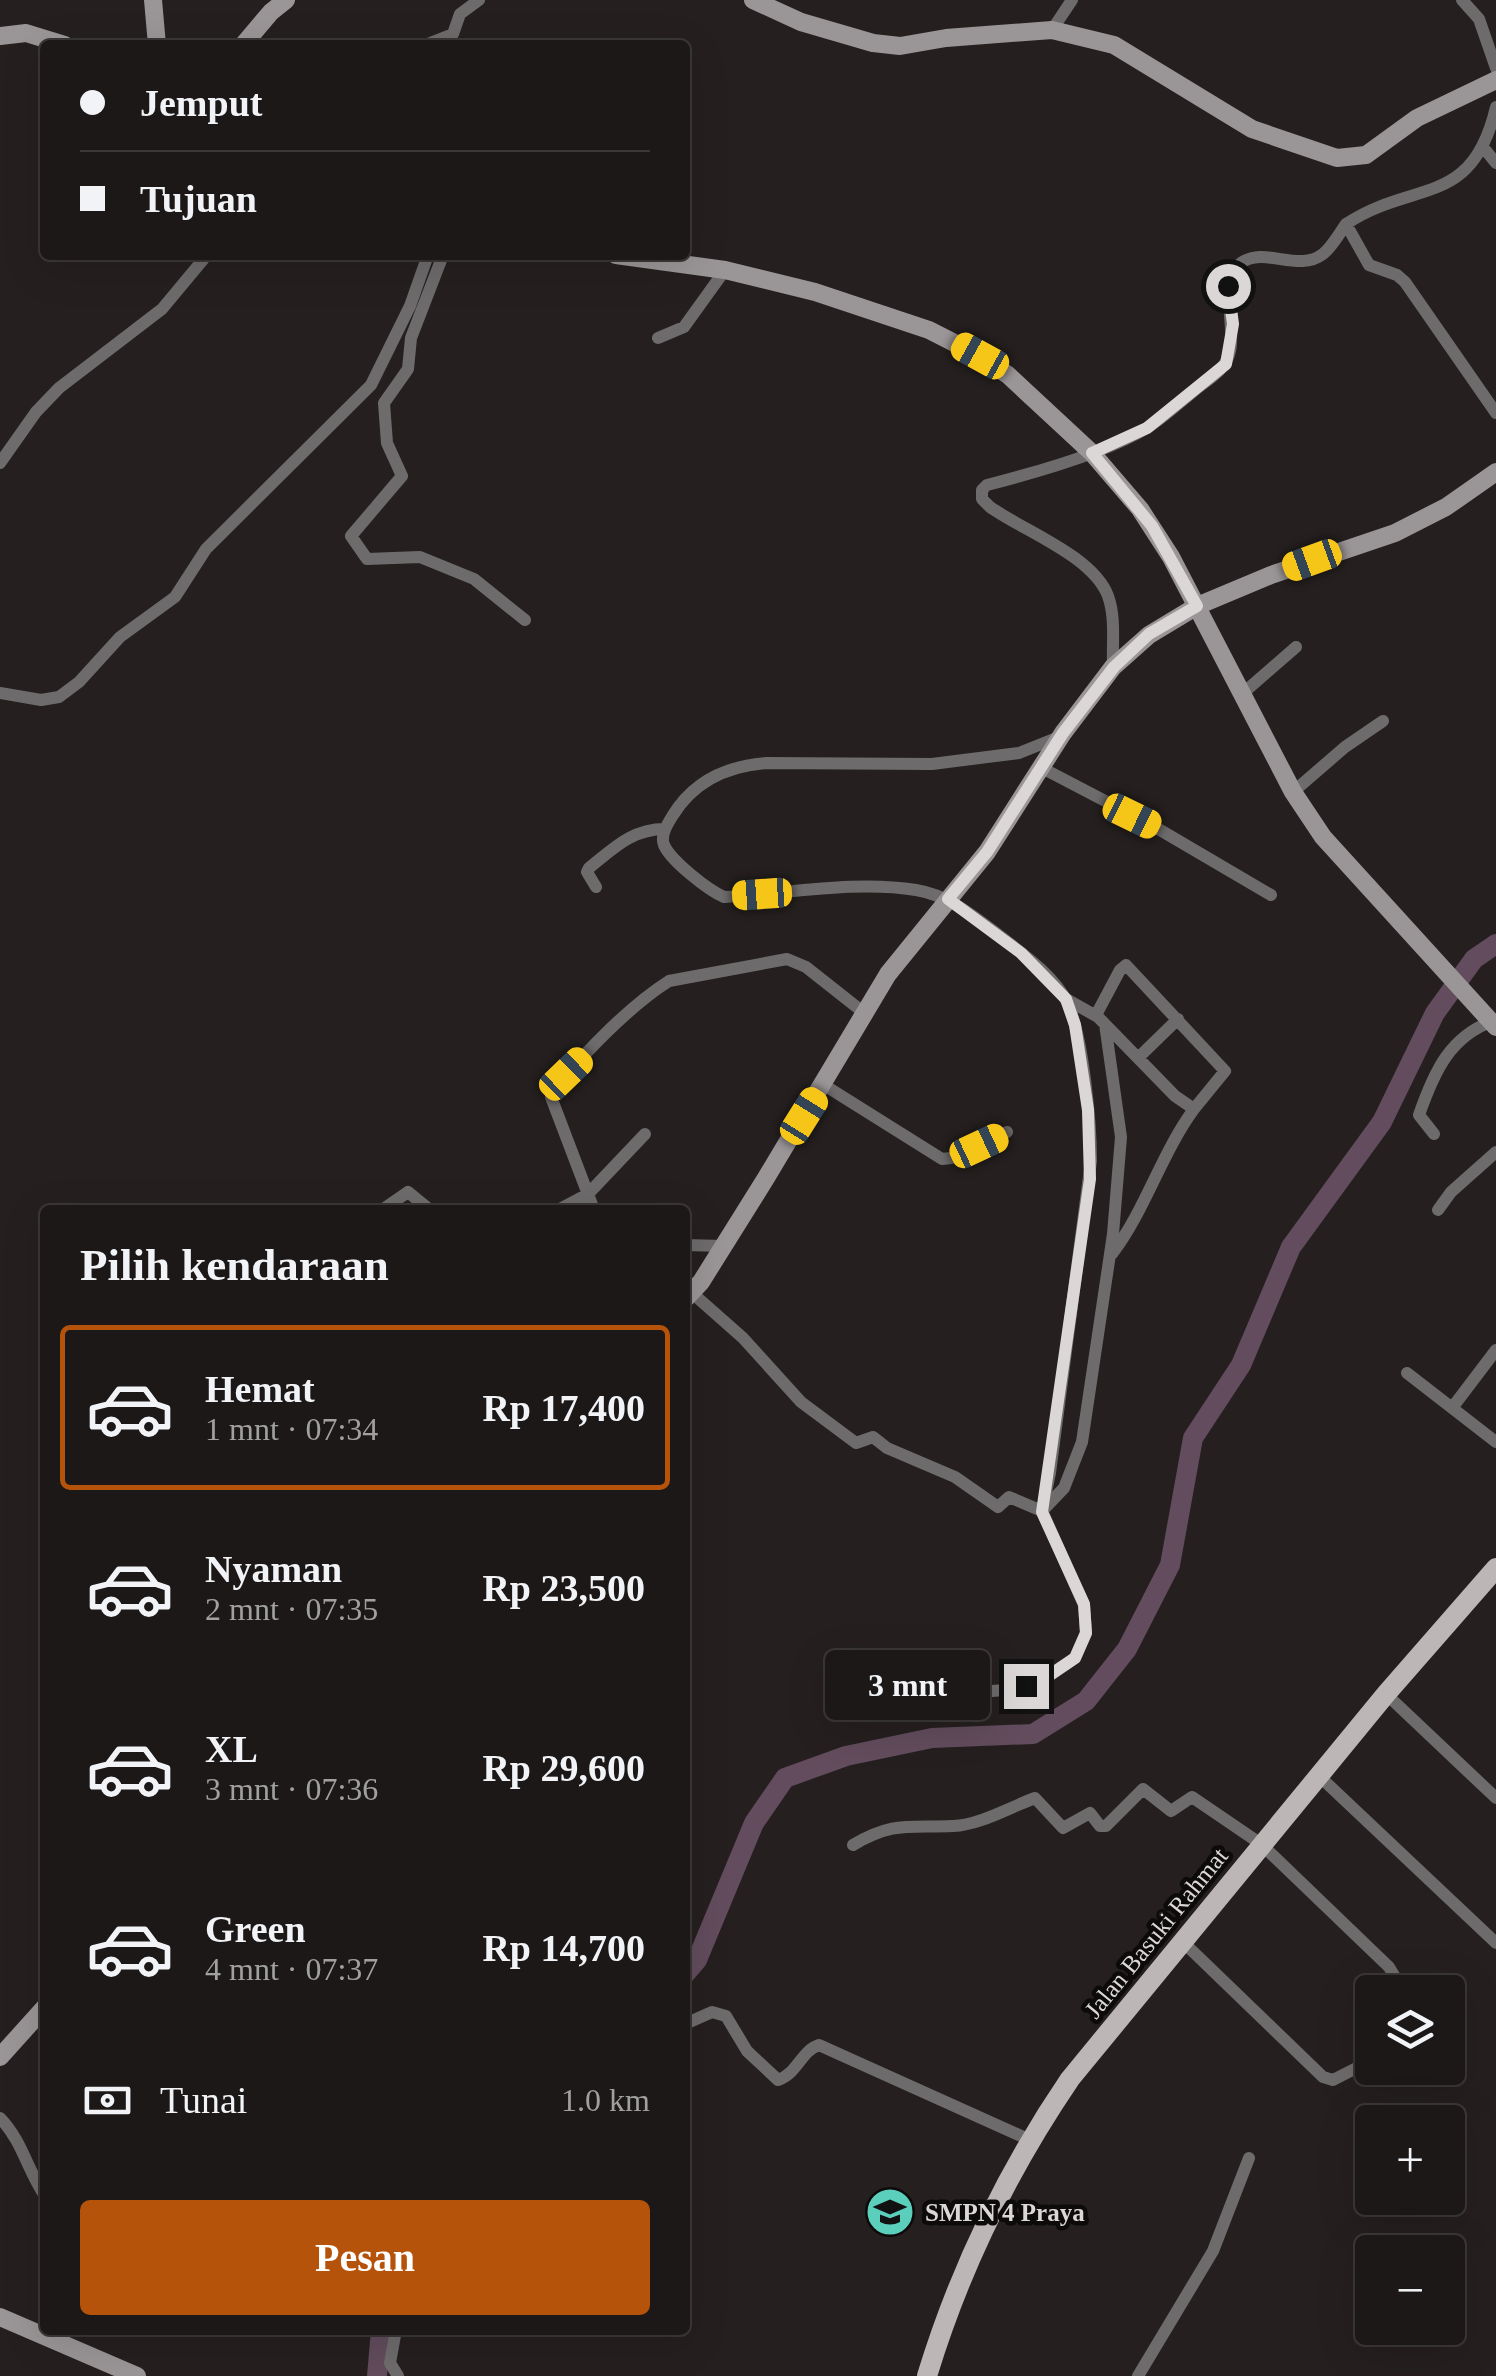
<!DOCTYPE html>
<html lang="id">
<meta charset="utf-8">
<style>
:root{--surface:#1c1817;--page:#292524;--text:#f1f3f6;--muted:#a0a0a1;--line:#3a3736;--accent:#b45309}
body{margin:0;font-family:"Times New Roman",serif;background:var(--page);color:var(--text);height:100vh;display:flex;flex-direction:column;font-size:38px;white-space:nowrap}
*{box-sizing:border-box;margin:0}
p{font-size:32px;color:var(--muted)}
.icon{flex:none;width:55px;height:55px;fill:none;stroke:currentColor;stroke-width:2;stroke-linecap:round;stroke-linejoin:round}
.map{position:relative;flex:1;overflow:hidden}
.side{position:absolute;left:40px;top:1205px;width:650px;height:1130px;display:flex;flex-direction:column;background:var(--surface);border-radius:10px;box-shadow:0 10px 40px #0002,0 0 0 2px var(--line)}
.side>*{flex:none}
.hud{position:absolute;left:40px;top:40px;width:650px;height:220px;border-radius:10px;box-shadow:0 10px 40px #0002,0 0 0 2px var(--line);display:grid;align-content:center;height:220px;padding:0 40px;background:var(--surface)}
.buttons{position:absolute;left:1355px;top:1975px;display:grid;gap:20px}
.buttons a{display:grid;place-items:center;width:110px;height:110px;border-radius:10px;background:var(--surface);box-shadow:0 10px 40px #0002,0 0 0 2px var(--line);font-size:50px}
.end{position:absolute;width:45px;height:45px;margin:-22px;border:12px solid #dad7d6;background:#111;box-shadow:0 0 0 5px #111}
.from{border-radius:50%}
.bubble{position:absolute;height:70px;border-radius:10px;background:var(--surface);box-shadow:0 10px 40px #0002,0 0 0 2px var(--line);font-size:32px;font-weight:600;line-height:70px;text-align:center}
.car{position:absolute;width:30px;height:60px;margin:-30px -15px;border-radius:12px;box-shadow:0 0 8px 2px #0007;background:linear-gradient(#f5c518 24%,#345 0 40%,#f5c518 0 76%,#345 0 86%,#f5c518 0)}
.hud b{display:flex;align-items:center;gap:35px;height:95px;font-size:38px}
.hud b+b{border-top:2px solid var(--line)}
.hud i{width:25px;height:25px;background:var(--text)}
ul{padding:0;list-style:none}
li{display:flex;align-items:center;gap:30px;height:165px;margin:0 20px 15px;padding:0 20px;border:5px solid transparent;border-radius:10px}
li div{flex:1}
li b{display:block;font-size:38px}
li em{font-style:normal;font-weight:600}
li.selected{border-color:var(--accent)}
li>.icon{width:90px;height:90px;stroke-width:1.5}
h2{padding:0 40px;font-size:45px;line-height:120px}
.pay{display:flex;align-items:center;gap:25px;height:110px;padding:0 40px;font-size:38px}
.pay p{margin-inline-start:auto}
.primary-button{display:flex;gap:20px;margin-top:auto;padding:20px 40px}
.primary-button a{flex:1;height:115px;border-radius:10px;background:var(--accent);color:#fff;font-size:40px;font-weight:600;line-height:115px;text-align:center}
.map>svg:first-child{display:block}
</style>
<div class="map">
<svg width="1496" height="2376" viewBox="0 0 1496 2376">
<rect width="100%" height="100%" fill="#25201f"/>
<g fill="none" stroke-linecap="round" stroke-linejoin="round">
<path stroke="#624c5d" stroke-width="20" d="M685,1974L697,1960L754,1823L785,1778L846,1756L932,1738L1033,1734L1086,1701L1127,1649L1170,1565L1193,1438L1241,1365L1291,1247L1382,1122L1435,1013L1474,959L1496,944
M377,2376L381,2330"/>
<path stroke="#6e6b6c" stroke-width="12" d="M1462,0L1479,19L1496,68
M1052,30L1072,0
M425,45L453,34L460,14L479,0
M1483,147L1496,163
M1346,224C1414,179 1472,209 1496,107
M443,255L411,338L408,369L384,403L387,443L402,476L351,536L367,559L420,557L474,579L525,620
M658,338L684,327L725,270
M0,463L36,412L59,388L162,309L207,255
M1113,667C1112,644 1116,618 1108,596C1093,556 1024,531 990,507L982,499V490L987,485C1034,473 1106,453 1147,428C1164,417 1179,403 1195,390C1209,379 1226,370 1230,351C1236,325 1218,279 1241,263C1265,246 1298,273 1323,254C1332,247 1339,234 1346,224L1369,265L1397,275L1405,282L1496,413
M0,693L41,700L59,697L79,682L120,637L175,597L206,549L371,385L410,306L428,255
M1242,694L1296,647
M1042,768L1155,827L1271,895
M1293,792L1345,747L1383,721
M596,887L587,872L589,868C614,848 632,829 665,829
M1066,999L1098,1017L1175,1096L1194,1109L1225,1071L1126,965L1120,970L1096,1015
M1139,1057L1178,1019
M824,1085L942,1159L951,1158L1007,1132
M1434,1134L1419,1115C1434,1072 1450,1035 1496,1020
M382,1210L408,1192L430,1210
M558,1210L588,1194L645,1134
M594,1210L551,1097C576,1059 631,1005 669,981L787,959L806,967L863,1012
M1438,1210L1451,1192L1496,1152
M685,1245L723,1246
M1112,1254C1146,1209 1161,1154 1194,1109
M691,1292L743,1338L801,1402L856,1443L873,1437L887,1448L955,1477L998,1507L1009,1497L1042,1511L1064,1488L1082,1442L1113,1234L1121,1137L1105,1024
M1407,1373L1496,1442
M1452,1408L1496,1350
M1386,1694L1496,1798
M844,1695L874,1685L912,1681L979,1692L1005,1690L1047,1677L1075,1658L1086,1633L1084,1605L1042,1511L1050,1473L1091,1161C1091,1123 1083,1035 1067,1002C1053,974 1020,952 996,933C971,914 947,895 916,890C854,880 786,894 724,897C708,890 671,861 664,845C660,835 668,823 673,815C694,781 727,766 766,763L932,764L1019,753L1059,737
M1319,1776L1496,1943
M853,1845C894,1821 909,1828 953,1826C980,1825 1010,1807 1035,1798L1063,1828L1090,1813L1100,1826H1106L1143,1789L1171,1811L1192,1797L1261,1844L1389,1967L1395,1977L1384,1992
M1182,1941L1323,2077L1333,2080L1372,2060
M685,2024L712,2012L726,2016L747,2051L778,2080C797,2074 801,2051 819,2045L1030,2140
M0,2118C23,2142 27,2170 45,2196
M396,2330L390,2363L398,2376
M1138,2376L1213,2251L1249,2158"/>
<path stroke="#9a9596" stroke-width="18" d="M153,0L157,45
M753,0L801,22L873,43L900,46L946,38L1052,30L1114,45L1252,129L1337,158L1366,155L1417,118L1496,80
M0,36L26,33L65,45
M243,45L271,12L286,0
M616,255L725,270L815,292L929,330L980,356L1008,375L1092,453L1140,509L1171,557L1293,792L1323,837L1496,1027
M685,1299L701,1282L766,1178L888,974L987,852L1063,733L1113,667L1149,635L1197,606L1271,575L1395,533L1446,507L1496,472
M0,2057L45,2007
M0,2317L137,2376"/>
<path stroke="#bcb6b7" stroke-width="20" d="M927,2376C959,2271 1008,2170 1070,2079L1386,1694L1496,1568"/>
</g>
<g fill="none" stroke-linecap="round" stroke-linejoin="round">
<path stroke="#dad7d6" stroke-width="12" d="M1026,1686L1047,1677L1075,1658L1086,1633L1084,1604L1042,1512L1090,1179L1088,1110L1075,1025L1066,999L1021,953L948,899L987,852L1063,733L1114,667L1149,634L1197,606L1152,526L1092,453L1147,428L1226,364L1233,324L1228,286"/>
</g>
<defs>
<g id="school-disc" transform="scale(2.5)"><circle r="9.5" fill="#5bcebc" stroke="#0d0a0a"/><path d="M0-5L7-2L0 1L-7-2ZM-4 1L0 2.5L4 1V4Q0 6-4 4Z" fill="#111"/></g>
</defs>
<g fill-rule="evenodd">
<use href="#school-disc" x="890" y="2212"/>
</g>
<g text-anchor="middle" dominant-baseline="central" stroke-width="9" stroke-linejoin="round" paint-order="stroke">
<g font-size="25" fill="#dad7d6" stroke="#0d0a0a">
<text transform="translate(1156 1933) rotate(-51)">Jalan Basuki Rahmat</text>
</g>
<g font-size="25" font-weight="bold" fill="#dad7d6" stroke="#0d0a0a" text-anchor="start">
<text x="925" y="2212">SMPN 4 Praya</text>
</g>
</g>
</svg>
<div class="buttons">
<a><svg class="icon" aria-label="layers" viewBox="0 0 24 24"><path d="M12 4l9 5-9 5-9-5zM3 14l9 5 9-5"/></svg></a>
<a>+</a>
<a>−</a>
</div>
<i class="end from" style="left:1228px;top:286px"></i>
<i class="end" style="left:1026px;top:1686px"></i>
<div class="bubble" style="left:825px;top:1650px;width:165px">3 mnt</div>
<i class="car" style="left:980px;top:356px;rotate:299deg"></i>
<i class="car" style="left:1312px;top:560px;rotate:250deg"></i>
<i class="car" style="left:1132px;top:816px;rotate:116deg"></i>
<i class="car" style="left:762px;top:894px;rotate:266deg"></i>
<i class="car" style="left:566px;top:1074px;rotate:46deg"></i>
<i class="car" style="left:804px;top:1116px;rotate:32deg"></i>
<i class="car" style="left:979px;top:1146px;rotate:65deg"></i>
<div class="hud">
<b><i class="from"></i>Jemput</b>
<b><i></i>Tujuan</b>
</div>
<section class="side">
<h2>Pilih kendaraan</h2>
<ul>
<li class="selected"><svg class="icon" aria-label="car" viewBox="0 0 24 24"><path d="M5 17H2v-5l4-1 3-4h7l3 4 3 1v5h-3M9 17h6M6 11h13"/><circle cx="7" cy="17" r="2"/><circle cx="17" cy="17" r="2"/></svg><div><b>Hemat</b><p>1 mnt · 07:34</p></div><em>Rp 17,400</em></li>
<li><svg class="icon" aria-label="car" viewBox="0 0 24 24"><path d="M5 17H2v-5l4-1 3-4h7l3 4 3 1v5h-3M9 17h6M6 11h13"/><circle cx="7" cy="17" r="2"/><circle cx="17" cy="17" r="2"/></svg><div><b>Nyaman</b><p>2 mnt · 07:35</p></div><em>Rp 23,500</em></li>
<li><svg class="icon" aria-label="car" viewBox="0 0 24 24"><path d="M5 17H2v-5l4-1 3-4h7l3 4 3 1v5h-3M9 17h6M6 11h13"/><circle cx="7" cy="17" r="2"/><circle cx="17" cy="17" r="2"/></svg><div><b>XL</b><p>3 mnt · 07:36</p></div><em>Rp 29,600</em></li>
<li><svg class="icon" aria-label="car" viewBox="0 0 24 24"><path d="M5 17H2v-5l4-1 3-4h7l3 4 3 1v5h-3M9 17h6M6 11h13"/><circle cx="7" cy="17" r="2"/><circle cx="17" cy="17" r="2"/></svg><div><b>Green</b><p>4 mnt · 07:37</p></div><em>Rp 14,700</em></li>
</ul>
<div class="pay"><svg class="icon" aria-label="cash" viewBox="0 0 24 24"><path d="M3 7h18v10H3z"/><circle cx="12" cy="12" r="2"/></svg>Tunai<p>1.0 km</p></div>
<div class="primary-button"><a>Pesan</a></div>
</section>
</div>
